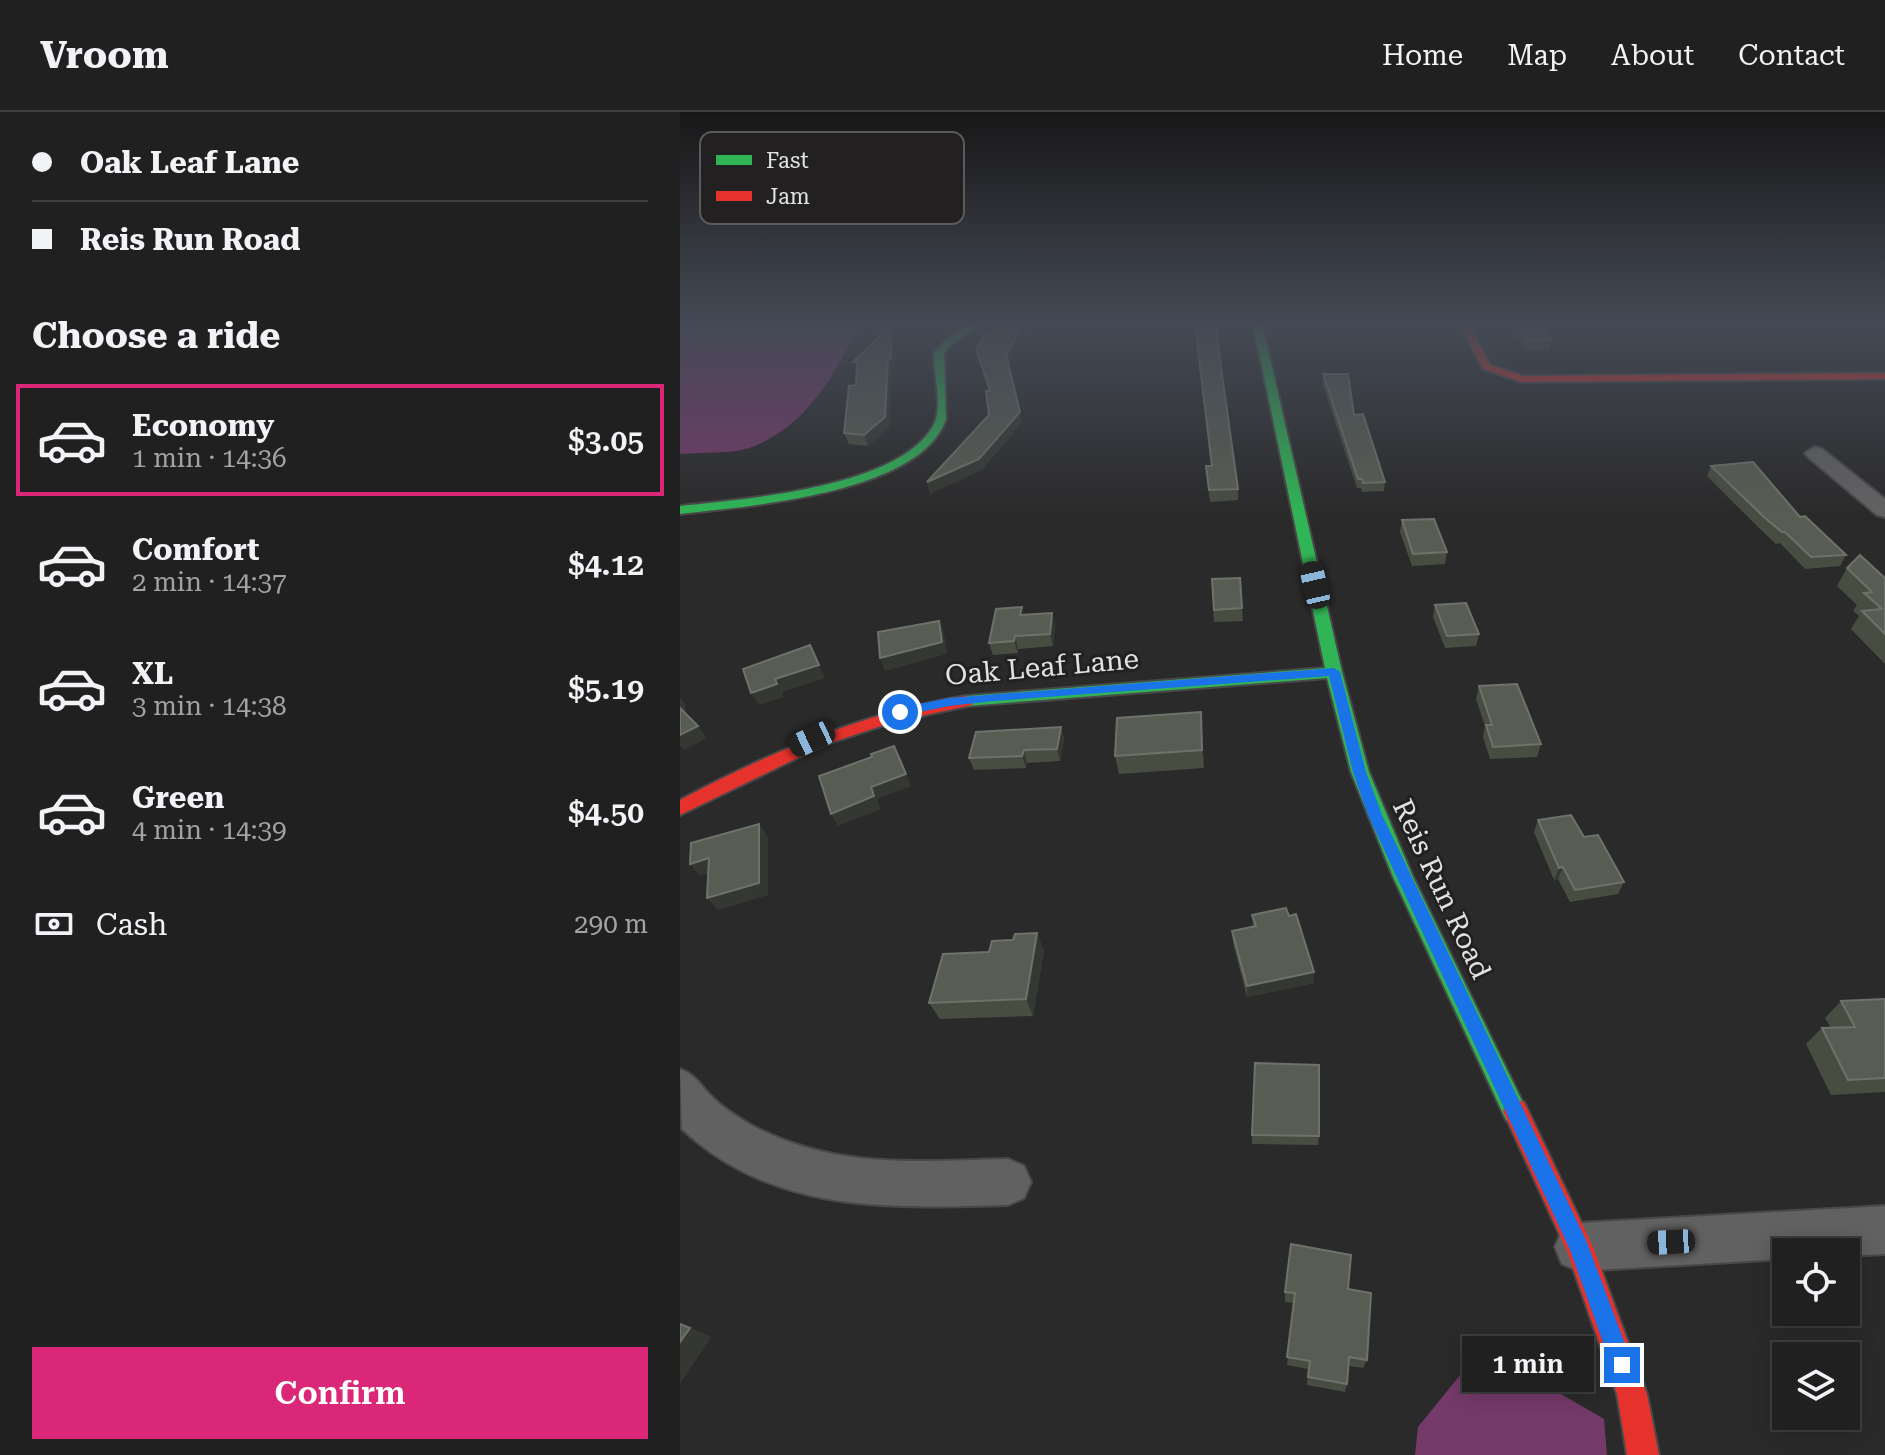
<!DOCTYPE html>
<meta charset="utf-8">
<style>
:root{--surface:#202020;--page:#282829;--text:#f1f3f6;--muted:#a2a3a5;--line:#3d3e3e;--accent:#db2777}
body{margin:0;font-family:"Roboto Serif",serif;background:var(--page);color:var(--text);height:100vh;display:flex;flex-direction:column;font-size:30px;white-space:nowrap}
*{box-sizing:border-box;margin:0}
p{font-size:26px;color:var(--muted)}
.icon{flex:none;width:44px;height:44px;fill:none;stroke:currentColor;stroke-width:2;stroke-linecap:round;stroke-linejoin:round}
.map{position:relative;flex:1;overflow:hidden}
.details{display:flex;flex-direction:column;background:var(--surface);width:680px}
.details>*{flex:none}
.banner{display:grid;align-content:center;height:176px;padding:0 32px;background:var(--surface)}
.fabs{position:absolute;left:1092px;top:1126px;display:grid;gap:16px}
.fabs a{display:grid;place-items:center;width:88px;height:88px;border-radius:0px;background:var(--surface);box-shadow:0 4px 20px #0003,0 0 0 2px var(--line);font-size:40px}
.end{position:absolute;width:36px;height:36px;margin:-18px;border:10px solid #1a73e8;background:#fff;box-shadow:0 0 0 4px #fff}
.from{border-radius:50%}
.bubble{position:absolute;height:56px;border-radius:0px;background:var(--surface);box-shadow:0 4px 20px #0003,0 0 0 2px var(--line);font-size:26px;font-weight:600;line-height:56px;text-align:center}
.car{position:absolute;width:24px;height:48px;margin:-24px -12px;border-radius:10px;box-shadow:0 0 6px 2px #0007;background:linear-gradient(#222 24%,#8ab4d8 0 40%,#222 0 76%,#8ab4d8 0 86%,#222 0)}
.banner b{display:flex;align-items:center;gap:28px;height:76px;font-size:30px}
.banner b+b{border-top:2px solid var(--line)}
.banner i{width:20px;height:20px;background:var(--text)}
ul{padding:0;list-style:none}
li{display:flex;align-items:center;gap:24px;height:112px;margin:0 16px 12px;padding:0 16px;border:4px solid transparent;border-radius:0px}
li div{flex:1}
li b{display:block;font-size:30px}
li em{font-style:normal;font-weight:600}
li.selected{border-color:var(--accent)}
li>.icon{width:72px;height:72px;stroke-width:1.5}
h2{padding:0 32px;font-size:36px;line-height:96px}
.pay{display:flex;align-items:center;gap:20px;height:88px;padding:0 32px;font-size:30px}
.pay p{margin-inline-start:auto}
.primary-button{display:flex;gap:16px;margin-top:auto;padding:16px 32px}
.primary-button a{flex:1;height:92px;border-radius:0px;background:var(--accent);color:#fff;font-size:32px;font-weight:600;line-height:92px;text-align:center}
header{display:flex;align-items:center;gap:48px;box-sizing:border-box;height:112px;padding:0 40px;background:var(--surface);border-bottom:2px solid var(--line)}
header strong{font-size:38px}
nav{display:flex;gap:44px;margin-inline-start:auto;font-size:28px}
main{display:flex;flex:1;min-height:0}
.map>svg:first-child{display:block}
</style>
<header>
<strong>Vroom</strong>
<nav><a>Home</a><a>Map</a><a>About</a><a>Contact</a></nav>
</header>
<main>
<section class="details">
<div class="banner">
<b><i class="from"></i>Oak Leaf Lane</b>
<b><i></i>Reis Run Road</b>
</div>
<h2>Choose a ride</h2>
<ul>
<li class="selected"><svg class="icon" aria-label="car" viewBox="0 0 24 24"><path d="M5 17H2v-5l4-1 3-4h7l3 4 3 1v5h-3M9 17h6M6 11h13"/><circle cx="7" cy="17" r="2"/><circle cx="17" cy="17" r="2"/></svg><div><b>Economy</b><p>1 min · 14:36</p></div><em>$3.05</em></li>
<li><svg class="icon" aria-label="car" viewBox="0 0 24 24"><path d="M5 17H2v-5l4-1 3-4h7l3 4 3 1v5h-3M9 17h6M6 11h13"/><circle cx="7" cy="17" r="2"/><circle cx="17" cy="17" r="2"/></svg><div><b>Comfort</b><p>2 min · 14:37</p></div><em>$4.12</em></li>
<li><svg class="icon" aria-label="car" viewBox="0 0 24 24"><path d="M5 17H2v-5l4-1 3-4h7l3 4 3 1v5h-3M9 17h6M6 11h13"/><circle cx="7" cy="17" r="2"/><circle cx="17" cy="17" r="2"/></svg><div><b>XL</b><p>3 min · 14:38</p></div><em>$5.19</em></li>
<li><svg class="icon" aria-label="car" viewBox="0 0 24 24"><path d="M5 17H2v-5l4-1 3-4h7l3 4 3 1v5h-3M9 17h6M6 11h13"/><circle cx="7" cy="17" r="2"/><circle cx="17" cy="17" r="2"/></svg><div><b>Green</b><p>4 min · 14:39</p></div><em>$4.50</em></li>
</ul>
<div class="pay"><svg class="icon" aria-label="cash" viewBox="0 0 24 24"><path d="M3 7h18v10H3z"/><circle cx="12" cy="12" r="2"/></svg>Cash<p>290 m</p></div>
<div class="primary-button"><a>Confirm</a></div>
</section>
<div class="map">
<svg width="1205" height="1343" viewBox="0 0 1205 1343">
<rect width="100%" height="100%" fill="#2b2a2b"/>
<path fill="#743a6a" d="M0,212H179C157,262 124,317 69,336C49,342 21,340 0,342Z
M802,1236L924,1307L927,1343H735L738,1315Z"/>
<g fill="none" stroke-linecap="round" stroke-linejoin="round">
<path stroke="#7e4174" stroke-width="5" d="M0,223L52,212"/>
<g stroke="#494849" stroke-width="4">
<path id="street" d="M1135,335L1142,337L1205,387V405L1197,403L1128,345L1125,341Z
M0,957C16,963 20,973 31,984C43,996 57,1005 71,1013C155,1058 236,1049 328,1047L344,1054L351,1070L344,1086L328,1093C212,1096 94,1103 2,1017Z
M1205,1094V1142L1166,1144V1140H1106V1147L899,1159L882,1152L875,1135L882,1118L899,1111Z"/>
</g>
<g stroke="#494849" stroke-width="4">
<path id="fast" d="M291,212H302L274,230L264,241L266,307C241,382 67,394 0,402V394C64,387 218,376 253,314C264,294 253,263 254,241L268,226Z
M573,212H582L662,560L689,660L733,765L847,999L844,1008L835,1011L826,1008L713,765L671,660L647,566L286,594L278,589L286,584L645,556Z"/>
</g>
<g stroke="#494849" stroke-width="4">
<path id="jam" d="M780,212H789L810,253L843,264L1205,261V267L842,270L803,257Z
M286,584L294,589L292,593L213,610L144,633L0,703V688C92,639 183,601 286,584Z
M835,987L844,990L913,1135L967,1282L979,1343H947L937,1282L887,1139L823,999L826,990Z"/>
</g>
<use href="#street" fill="#626162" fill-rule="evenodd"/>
<use href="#fast" fill="#30b455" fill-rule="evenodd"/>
<use href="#jam" fill="#e5322d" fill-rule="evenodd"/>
</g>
<path fill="#484d42" d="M514,212L558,377V388L530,390L526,354H531Z
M830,212H862L872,228L869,238L845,239Z
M210,214L213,223L215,256L212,257L209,316L188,334L169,332L164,321L176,273Z
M643,262L674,303L705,370L704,379L682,380L681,376H677L642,270Z
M1031,354L1120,405L1166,443L1160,454L1125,457L1100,431L1096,432L1080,417L1027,364Z
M722,408L767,440L765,452L732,454L720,420Z
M1167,456L1205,466V552L1171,517L1179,504L1173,499L1177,493L1157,474Z
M560,466L563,509L534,510L532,467Z
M755,493L799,522L796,534L765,536L753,505Z
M344,503L375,513L373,534L338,537V541L313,543L309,531Z
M799,574L861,632L857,645L810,647L803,625L805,614L796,587Z
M521,600L524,656L439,662L435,644Z
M381,615L384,627L380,649L347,651L346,656L294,658L289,646Z
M858,708L904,725L944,770L938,782L890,790L878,767L874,768L854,720Z
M572,803L634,871L567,885L553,831L552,819L573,815Z
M333,828L364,838L353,904L260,907L249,891L309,840Z
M1205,887V980L1151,983L1126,932L1142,916H1151L1145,906L1161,889Z
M572,1023L639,1024L638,1033L572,1032Z
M668,1177L687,1248L683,1256L669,1254L667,1272L665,1280L627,1273L628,1257L607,1253L614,1191L605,1190V1180Z"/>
<path fill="#353832" d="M344,212H352L328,252L326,242Z
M210,214L213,223L215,256L212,257L209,316L188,334L184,323Z
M340,300L342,311L302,358L250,382L247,370Z
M372,501L375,513L373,534L370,522Z
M259,509L264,521L267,542L205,559L200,546Z
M335,524L338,537V541L334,529Z
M130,533L145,566L102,580L104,585L79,593L71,581L95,567Z
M0,585L5,592L7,607L0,597Z
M521,600L522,619L524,656L522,638Z
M18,614L27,626L4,638L0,633V623Z
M381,615L384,627L380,649L377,637Z
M214,634L231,674L197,687L201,697L158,714L151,702L191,675Z
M344,638L347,651L346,656L342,644Z
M79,712L88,725V783L38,798L27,786Z
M29,746L39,759L20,764L10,752Z
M883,755L878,767L874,768L879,756Z
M357,821L364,838L353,904L346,887Z
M634,860V871L567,885V874Z
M0,1211L31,1225L0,1272Z"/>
<path fill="#585d53" stroke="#6e726a" stroke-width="2" d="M323,212H344L326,242L340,300L299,347L247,370L309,303L306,279H310L296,237L306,222Z
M515,212H535L558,377L529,378L526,354H532Z
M837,212H862L872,228H847Z
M210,214L211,246H208L205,305L184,323L164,321L169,274L176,273L177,250H173Z
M643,262H668L674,303L683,302L705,370L683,371L682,367H678Z
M1073,350L1120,405L1125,404L1166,443L1131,445L1105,420H1102L1085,406L1031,354Z
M754,407L767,440L733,442L722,408Z
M1180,443L1205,466V522L1182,499L1202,497L1184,481L1192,480L1167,456Z
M560,466L562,496L534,498L532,467Z
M786,491L799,522L767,524L755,493Z
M342,495L340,503L372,501L370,522L335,524L334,529L309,531L316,497Z
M259,509L262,530L200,546L198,520Z
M130,533L139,553L95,567L97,572L71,581L63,557Z
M837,572L861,632L813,635L806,613H812L799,574Z
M0,596L18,614L0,623Z
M521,600L522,638L435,644L437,606Z
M381,615L377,637L344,638L342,644L289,646L296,620Z
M214,634L226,662L191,675L194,684L151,702L139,664L192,645L191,642Z
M891,703L904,725L918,723L944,770L895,778L883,755L879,756L858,708Z
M79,712V771L27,786L29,746L10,752L11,731Z
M606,796L609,804L616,802L634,860L567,874L552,819L576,814L572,803Z
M357,821L346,887L249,891L263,842L309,840L312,829L333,828L335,822Z
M1205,887V966L1168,968L1142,916L1175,915L1161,889Z
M575,951L639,953V1024L572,1023Z
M611,1132L671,1143L668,1177L691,1181L687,1248L669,1245L667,1272L628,1265L630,1249L607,1245L615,1181L605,1180Z
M0,1212L10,1216L0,1230Z"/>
<linearGradient id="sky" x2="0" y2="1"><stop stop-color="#181718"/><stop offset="0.53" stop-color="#444a55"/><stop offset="1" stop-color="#444a55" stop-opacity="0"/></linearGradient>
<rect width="1205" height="400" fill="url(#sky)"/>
<path fill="#1a73e8" d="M654,556L660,560L686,660L702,703L906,1128L953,1253L950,1261L942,1264L934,1261L890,1138L688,703L673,660L649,564L314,589L269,594L220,604L214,600L220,596L269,586Z"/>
<g text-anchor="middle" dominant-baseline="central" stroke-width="6" stroke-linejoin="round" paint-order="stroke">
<g font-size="28" fill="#e3e2e3" stroke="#222021">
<text transform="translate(362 555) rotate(-5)">Oak Leaf Lane</text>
<text transform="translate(762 777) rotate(65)">Reis Run Road</text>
</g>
</g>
<rect x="20" y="20" width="264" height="92" rx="12" fill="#222021" stroke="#5c5a5b" stroke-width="2"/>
<rect x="36" y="43" width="36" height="10" fill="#30b455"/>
<rect x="36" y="79" width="36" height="10" fill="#e5322d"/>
<g font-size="22" fill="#e3e2e3">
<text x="86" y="56">Fast</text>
<text x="86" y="92">Jam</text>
</g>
</svg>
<div class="fabs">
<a><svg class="icon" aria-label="locate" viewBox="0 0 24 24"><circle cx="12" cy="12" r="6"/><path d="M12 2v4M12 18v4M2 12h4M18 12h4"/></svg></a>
<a><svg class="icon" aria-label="layers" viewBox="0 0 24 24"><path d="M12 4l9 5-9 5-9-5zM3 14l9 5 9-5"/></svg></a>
</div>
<i class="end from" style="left:220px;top:600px"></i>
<i class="end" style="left:942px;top:1253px"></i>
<div class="bubble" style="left:782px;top:1224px;width:132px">1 min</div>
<i class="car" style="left:635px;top:473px;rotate:347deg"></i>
<i class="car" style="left:132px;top:627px;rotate:245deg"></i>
<i class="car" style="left:991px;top:1130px;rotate:267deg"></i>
</div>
</main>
